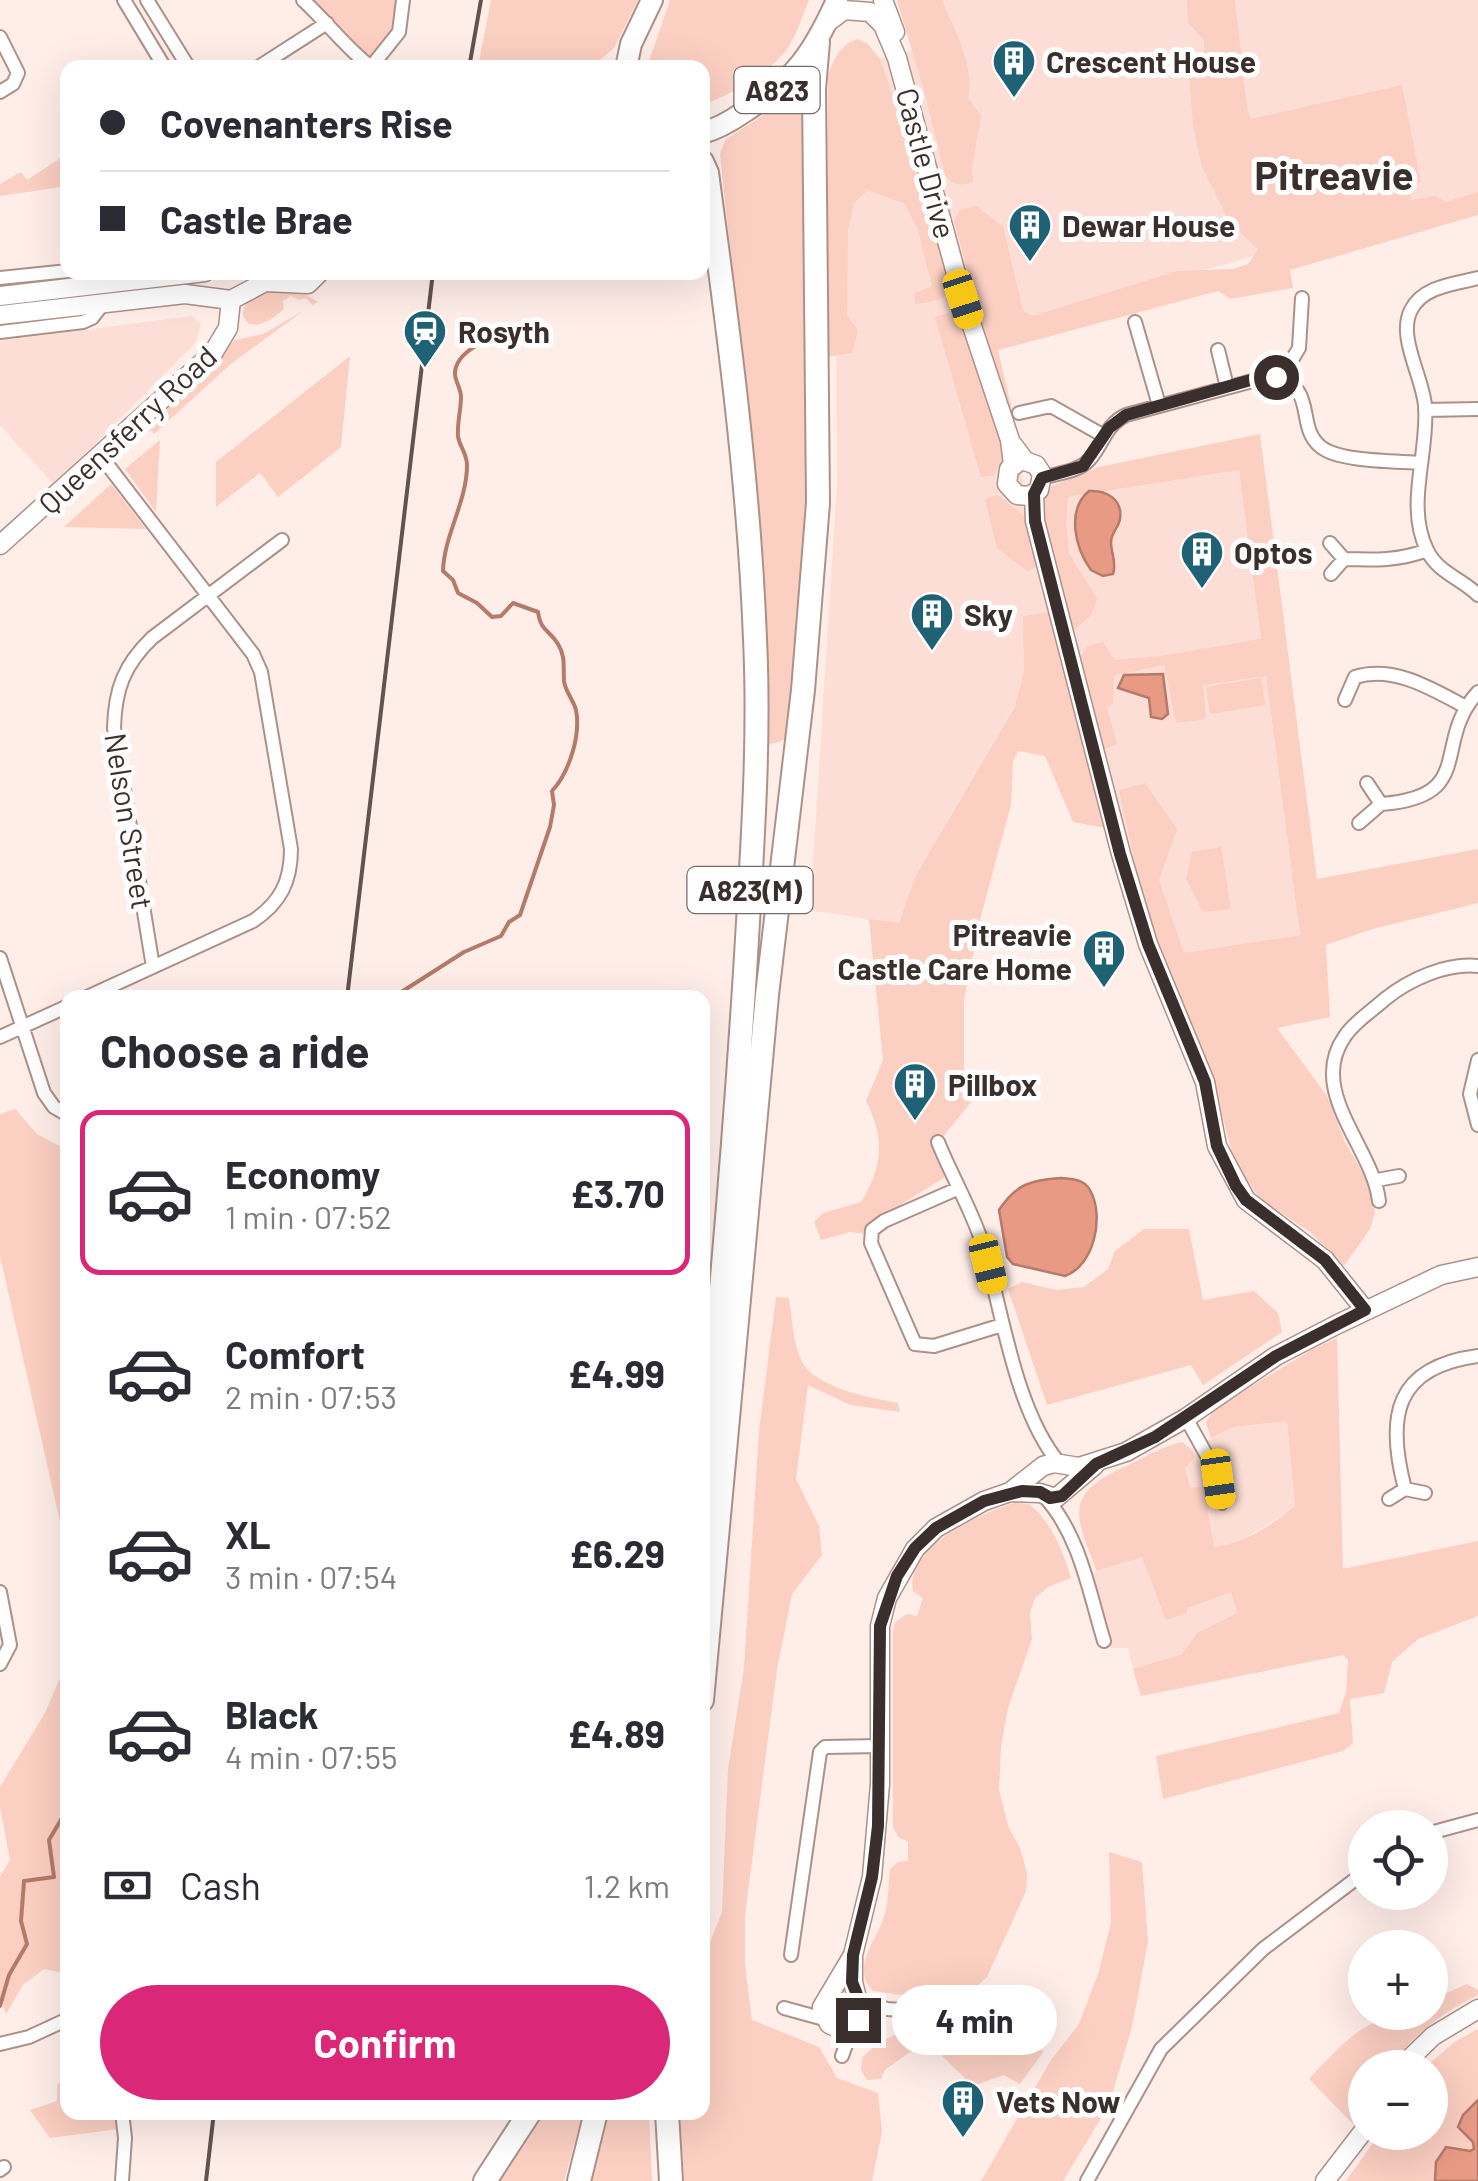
<!DOCTYPE html>
<meta charset="utf-8">
<style>
:root{--surface:#fff;--page:#f7f7f7;--text:#2b2b33;--muted:#7c7c81;--line:#e1e1e2;--accent:#db2777}
body{margin:0;font-family:Barlow,sans-serif;background:var(--page);color:var(--text);height:100vh;display:flex;flex-direction:column;font-size:38px;white-space:nowrap}
*{box-sizing:border-box;margin:0}
p{font-size:32px;color:var(--muted)}
.icon{flex:none;width:55px;height:55px;fill:none;stroke:currentColor;stroke-width:2;stroke-linecap:round;stroke-linejoin:round}
.map{position:relative;flex:1;overflow:hidden}
.drawer{position:absolute;left:60px;top:990px;width:650px;height:1130px;display:flex;flex-direction:column;background:var(--surface);border-radius:20px;box-shadow:0 10px 40px #0002}
.drawer>*{flex:none}
.guide{position:absolute;left:60px;top:60px;width:650px;height:220px;border-radius:20px;box-shadow:0 10px 40px #0002;display:grid;align-content:center;height:220px;padding:0 40px;background:var(--surface)}
.fabs{position:absolute;left:1348px;top:1810px;display:grid;gap:20px}
.fabs a{display:grid;place-items:center;width:100px;height:100px;border-radius:50%;background:var(--surface);box-shadow:0 10px 40px #0002;font-size:50px}
.end{position:absolute;width:45px;height:45px;margin:-22px;border:12px solid #3a2f2c;background:#fff;box-shadow:0 0 0 5px #fff}
.from{border-radius:50%}
.bubble{position:absolute;height:70px;border-radius:35px;background:var(--surface);box-shadow:0 10px 40px #0002;font-size:32px;font-weight:700;line-height:70px;text-align:center}
.car{position:absolute;width:30px;height:60px;margin:-30px -15px;border-radius:12px;box-shadow:0 0 8px 2px #0007;background:linear-gradient(#f5c518 24%,#345 0 40%,#f5c518 0 76%,#345 0 86%,#f5c518 0)}
.guide b{display:flex;align-items:center;gap:35px;height:95px;font-size:38px}
.guide b+b{border-top:2px solid var(--line)}
.guide i{width:25px;height:25px;background:var(--text)}
ul{padding:0;list-style:none}
li{display:flex;align-items:center;gap:30px;height:165px;margin:0 20px 15px;padding:0 20px;border:5px solid transparent;border-radius:20px}
li div{flex:1}
li b{display:block;font-size:38px}
li em{font-style:normal;font-weight:700}
li.selected{border-color:var(--accent)}
li>.icon{width:90px;height:90px;stroke-width:1.5}
h2{padding:0 40px;font-size:45px;line-height:120px}
.pay{display:flex;align-items:center;gap:25px;height:110px;padding:0 40px;font-size:38px}
.pay p{margin-inline-start:auto}
.button{display:flex;gap:20px;margin-top:auto;padding:20px 40px}
.button a{flex:1;height:115px;border-radius:60px;background:var(--accent);color:#fff;font-size:40px;font-weight:700;line-height:115px;text-align:center}
.map>svg:first-child{display:block}
</style>
<div class="map">
<svg width="1478" height="2181" viewBox="0 0 1478 2181">
<rect width="100%" height="100%" fill="#ffede8"/>
<path fill="#fdded6" d="M897,0H1478V193L970,336L1026,488L1068,497L1239,470L1300,935L1184,953L1148,944L1073,664L1014,706L916,875L899,924L810,910L837,484L835,92L851,41H862L880,59L912,50Z
M192,316L201,324L196,342L54,485L0,425V341Z
M1287,1421L1295,1507L1236,1544L1214,1548L1208,1512L1190,1488L1186,1476L1185,1468L1195,1457L1191,1449L1233,1427Z
M1142,1557L1186,1608L1231,1591L1237,1613L1197,1633L1182,1654L1133,1669L1128,1648H1111L1104,1641L1085,1575Z"/>
<path fill="#fbcfc2" d="M303,0H403L399,32L371,67Z
M491,0H638L614,48L594,65L593,61L585,67H478Z
M670,0H809C802,17 796,37 785,52C769,72 727,98 703,104L702,68L647,67Z
M897,0H942C953,27 976,68 968,98L981,116L972,167L973,182C961,186 952,186 945,175L925,94Z
M1187,0H1235L1247,108L1251,119L1402,85L1421,182L1409,186L1411,200L1435,196L1446,202L1478,192V215L1290,270L1293,288L1230,299L1218,291L998,350L1013,414L1007,416L954,221L960,210L976,206L1003,226L1023,311L1033,316L1177,271L1233,269L1248,264L1258,249L1230,223L1202,167L1193,125L1189,77L1191,63L1204,51V40L1188,23Z
M858,39L868,44L880,59L911,148L950,288C943,302 929,302 915,304V293L932,286L918,230L905,204L868,190L854,203L848,229L847,316L858,330L852,353L827,357L828,78C831,62 841,43 858,39Z
M786,100L793,101L805,116V522L787,739L765,746L745,386L720,154L725,140Z
M67,154V186L0,196V184L21,172L27,180Z
M274,290L305,294L318,302L312,305L306,298L299,300L291,296L283,301L284,309C275,317 261,328 249,324L243,316C242,299 260,292 274,290Z
M303,311L232,363L154,434L144,424L235,340L263,334Z
M949,313L961,317L1005,454L994,475L981,477L935,317Z
M350,356L341,447L278,497L260,473L216,507V462Z
M1260,434L1317,879L1478,849V903L1369,930L1326,945L1330,1017L1277,1028L1327,1096L1345,1142L1372,1189L1375,1213L1370,1229L1344,1266L1310,1232L1259,1198L1234,1161L1213,1078L1158,946L1138,877L1119,790L1145,783L1177,829L1159,880L1184,953L1300,935L1266,676L1203,685L1206,719L1176,723L1164,665L1114,675L1113,703L1107,708L1117,744L1101,750L1079,659L1088,646L1103,642L1114,660L1161,656L1261,639L1239,470L1068,497L1066,522L1069,554L1097,598L1092,614L1066,637L1039,503L1050,487L1099,467Z
M160,440L156,512L125,469Z
M111,484L146,529L64,527Z
M998,495L1029,520L1040,565L1027,571L997,548L985,499Z
M1052,612L1106,828L1073,822L1045,756L1018,751L1013,762L1011,805L981,916L964,1000V1078L974,1098L942,1138L944,1178L903,1203L866,1234L850,1232L821,1240L814,1222L823,1213L861,1202C883,1167 885,1138 866,1101L883,1060L869,919L899,923L916,875L1015,706L1024,672L1023,616Z
M1261,678L1265,705L1210,714L1206,687Z
M1221,847L1231,909L1203,912L1186,879L1192,852Z
M15,1109L37,1134L67,1150V1553L0,1256V1114Z
M1144,1229H1189L1203,1300L1254,1291L1278,1313L1282,1332L1203,1385L1191,1365L1047,1405L1008,1289L1022,1282L1056,1290L1084,1287L1108,1269L1115,1251Z
M776,1297L789,1298C792,1317 793,1342 801,1360C814,1388 871,1398 898,1403L900,1412L851,1405L808,1385L796,1479L819,1526L822,1555L792,1594L777,1670L745,1915V1965L752,2020L819,2047L837,2078L878,2093L882,2132L872,2181H684L680,2113L702,2112L703,1960L722,1912L728,1769L744,1668L759,1431Z
M1337,1338L1343,1569L1478,1541V1616L1418,1639L1392,1662L1384,1693L1350,1699L1353,1743L1343,1751L1163,1799L1156,1756L1339,1713L1346,1692L1348,1660L1343,1655L1141,1696L1133,1669L1182,1654L1197,1633L1237,1613L1231,1592L1187,1608V1613L1166,1620L1142,1557L1097,1571C1073,1511 1064,1494 1130,1464C1147,1456 1164,1446 1182,1442L1191,1449L1195,1457L1185,1468L1190,1488L1204,1486L1211,1498L1208,1512L1214,1547C1246,1543 1270,1526 1295,1506L1287,1421L1233,1427L1211,1438L1206,1423L1214,1409L1313,1349Z
M1015,1503L1029,1504C1051,1521 1063,1551 1071,1578L1048,1587L1035,1598L1030,1613L1032,1639L1008,1708L1001,1747L999,1790L1008,1826L1020,1848L1027,1873L1026,1891L987,1977L965,1997L964,2004L873,1991C850,1969 877,1940 884,1917C889,1901 888,1885 890,1869L898,1862L908,1861V1841L899,1838L893,1827V1632L895,1622L907,1614L917,1616L923,1598L913,1591C904,1548 982,1512 1015,1503Z
M67,1661V1974L44,1969L23,1985L6,2014L0,1997V1877L10,1860L0,1807V1787L45,1713Z
M1109,1852L1142,1862L1148,1942L1132,2027L1109,2105L1063,2181H981L1051,2060L1079,2024L1099,1971L1111,1922Z
M1467,1984L1478,1990V1995C1442,2013 1413,2035 1388,2067L1365,2068V2108L1355,2126L1309,2079C1348,2037 1369,2012 1430,2012V2000Z
M964,2028L989,2031L1044,2051L1020,2084L1004,2075L973,2086L943,2057L939,2040Z
M1478,2029V2100L1463,2115L1474,2149L1436,2162L1435,2181H1346L1380,2133L1430,2132V2068L1425,2067L1456,2041Z
M915,2030L917,2047L885,2070L881,2079L867,2080L861,2070L862,2058C876,2043 895,2032 915,2030Z
M67,2074L68,2112L116,2113L119,2129L50,2138L30,2110L57,2101V2085Z
M545,2113H583L564,2181H500Z
M605,2113H649L652,2181H587Z"/>
<path fill="#e89a84" stroke="#b47a6a" stroke-width="2.5" d="M1089,491C1106,490 1123,499 1120,519C1119,527 1111,533 1111,542C1111,554 1117,562 1113,574L1103,576L1091,570C1075,548 1066,510 1089,491Z
M1163,674L1168,714L1162,719L1151,717L1149,698L1118,688L1124,675Z
M1061,1178C1072,1179 1084,1179 1090,1190C1105,1216 1094,1266 1065,1276L1013,1264L1007,1257L999,1210C1016,1184 1031,1180 1061,1178Z
M1478,2100V2181H1435L1436,2162L1446,2147L1470,2151L1474,2149L1473,2142L1458,2127L1463,2115Z"/>
<g fill="none" stroke-linecap="round" stroke-linejoin="round">
<path stroke="#b47a6a" stroke-width="4" d="M392,998L464,952L501,936L509,922L520,915L550,827L554,805L552,791C569,773 581,735 576,710C574,701 565,691 564,681C563,668 566,657 558,644C549,629 541,632 538,612L513,603L501,616L492,617L477,603L458,593L453,580L443,571C444,535 467,502 467,465C467,453 459,446 458,436C457,423 461,410 461,397C461,386 452,379 456,367C461,352 478,345 491,337
M0,2006L9,1975L27,1944L21,1921L24,1881L54,1877L49,1840L68,1808"/>
<g stroke="#ac9189" stroke-width="16">
<path id="street" d="M124,0L165,68
M147,0L189,68
M303,0C327,22 346,48 372,68
M0,37L18,73L13,84L0,92
M371,67L399,32L403,0
M257,68L327,23
M0,278L68,271
M1478,278C1455,284 1423,286 1411,310C1397,337 1423,377 1425,406C1429,453 1405,505 1427,550C1437,572 1462,579 1478,595
M1135,322L1159,405
M0,332L83,322L92,318L103,304
M1218,350L1227,387
M1281,378L1299,348L1302,298
M1425,410L1478,409
M1019,413L1051,406L1104,436
M1043,478C1057,473 1078,472 1089,460C1103,445 1105,425 1126,415L1271,376C1320,386 1294,426 1321,447C1340,462 1396,461 1421,463
M1330,543L1344,559L1331,574
M1344,559C1374,560 1399,561 1427,550
M1345,700L1355,677C1394,665 1432,689 1466,707
M1367,783L1381,804C1478,797 1431,743 1478,692
M1359,823L1381,804
M0,958L44,1093L54,1107L68,1115
M153,967L114,728C115,689 124,665 152,638L282,540
M85,998L253,921C280,903 291,882 291,849L261,672L253,654L100,455
M0,1037L68,1006
M1478,1060L1470,1094L1478,1125
M938,1142C952,1177 973,1212 984,1248C1002,1312 1016,1413 1060,1464
M1377,1180L1399,1176
M957,1189L884,1221L872,1230L871,1243L915,1344L934,1346L1002,1325
M1379,1201C1373,1147 1306,1091 1345,1036C1355,1021 1372,1011 1385,999C1410,979 1446,963 1478,966
M1186,1418L1217,1474L1222,1503
M1405,1489C1386,1417 1394,1367 1478,1356
M1044,1496C1080,1535 1089,1592 1104,1641
M1389,1499L1405,1489L1425,1493
M0,1592L10,1645L0,1664
M1430,1833L1478,1820
M791,1955L820,1752L825,1747L880,1746
M860,2000L887,2009L945,2013
M784,2008L824,2019
M0,2044L29,2037L68,2019
M842,2056L853,2025
M0,2170L4,2167
M122,2181L125,2138L122,2112
M1087,2181L1161,2049L1263,1949L1365,1872"/>
</g>
<g stroke="#ac9189" stroke-width="21">
<path id="secondary" d="M883,0L895,32
M828,22L844,10L870,12L883,25L897,58L963,299L1010,440L1013,465
M0,296L205,272
M0,315L185,294L231,300L265,282L308,284L320,272
M1013,445L1025,461L1036,465L1042,474L1039,490L1029,496L1017,495L1007,484L1009,469L1020,461
M1034,494L1035,521L1121,854L1148,944L1205,1082L1217,1146L1246,1200L1325,1260L1365,1310
M0,545L213,353L228,328L231,300
M1011,1492L1040,1493L1056,1498L1095,1465
M853,1955V1982L861,2014L853,2025L840,2029L829,2024L822,2007L853,1955L872,1877L880,1784V1626L887,1598L915,1549L936,1528L984,1501L1010,1492L1043,1466L1054,1463L1079,1467L1126,1452L1186,1418L1276,1356L1338,1324L1441,1275L1478,1267
M1400,2068L1433,2036L1478,2009
M1325,2181L1365,2129"/>
</g>
<g stroke="#ac9189" stroke-width="24">
<path id="primary" d="M626,68L631,44L652,0
M702,133C718,129 731,121 744,112C794,80 813,54 837,0"/>
</g>
<g stroke="#ac9189" stroke-width="26">
<path id="highway" d="M702,162L707,173C728,327 749,483 755,639C760,744 752,851 746,956C735,1134 720,1312 702,1490
M702,1700L767,995L803,690L818,503L814,89L818,42
M667,2112L671,2181
M485,2181L530,2112
M579,2181L596,2112"/>
</g>
<use href="#street" stroke="#fff" stroke-width="12"/>
<use href="#secondary" stroke="#fff" stroke-width="18"/>
<use href="#primary" stroke="#fff" stroke-width="20"/>
<use href="#highway" stroke="#fff" stroke-width="22"/>
<path stroke="#605450" stroke-width="4" d="M469,68L481,0
M347,998L433,272
M206,2181L214,2112"/>
</g>
<g fill="none" stroke-linecap="round" stroke-linejoin="round">
<path stroke="#3a2f2c" stroke-width="12" d="M858,2020L862,2007L852,1982L853,1955L872,1877L878,1826L880,1626L897,1576L915,1548L936,1528L984,1501L1022,1491L1040,1492L1050,1498L1062,1496L1096,1464L1155,1437L1276,1356L1365,1310L1325,1260L1246,1200L1236,1186L1217,1146L1205,1082L1148,944L1120,854L1035,521L1034,494L1042,478L1083,466L1109,428L1126,415L1265,376L1276,377"/>
</g>
<defs>
<g id="building-pin" transform="scale(2.25)"><path d="M0 17L-7.5 6A9.5 9.5 0 1 1 7.5 6Z" fill="#1f6275" stroke="#fefefe"/><path d="M-4-6H4V6H1V3H-1V6H-4ZM-2.5-4.3h1.7v1.8h-1.7ZM.8-4.3h1.7v1.8H.8ZM-2.5-1h1.7V.8h-1.7ZM.8-1h1.7V.8H.8Z" fill="#fff"/></g>
<g id="station-pin" transform="scale(2.25)"><path d="M0 17L-7.5 6A9.5 9.5 0 1 1 7.5 6Z" fill="#1f6275" stroke="#fefefe"/><path d="M-3-6H3Q5-6 5-4V2Q5 4 3 4L4.5 6H3L1.5 4h-3L-3 6H-4.5L-3 4Q-5 4-5 2V-4Q-5-6-3-6ZM-3.5-4v3h7v-3ZM-3.5 1v1.5H-2V1ZM2 1v1.5H3.5V1Z" fill="#fff"/></g>
</defs>
<g fill-rule="evenodd">
<use href="#building-pin" x="1014" y="61"/>
<use href="#building-pin" x="1030" y="225"/>
<use href="#station-pin" x="425" y="331"/>
<use href="#building-pin" x="1202" y="552"/>
<use href="#building-pin" x="932" y="614"/>
<use href="#building-pin" x="1104" y="951"/>
<use href="#building-pin" x="915" y="1084"/>
<use href="#building-pin" x="963" y="2101"/>
</g>
<g text-anchor="middle" dominant-baseline="central" stroke-width="10" stroke-linejoin="round" paint-order="stroke">
<g fill="#fefefe" stroke="#756d6b" stroke-width="2.5">
<rect x="734.5" y="67" width="85" height="46" rx="8"/>
<rect x="687.5" y="867" width="125" height="46" rx="8"/>
</g>
<g font-size="28" font-weight="bold" fill="#3a2f2c">
<text x="777" y="90">A823</text>
<text x="750" y="890">A823(M)</text>
</g>
<g font-size="30" font-weight="bold" fill="#3a2f2c" stroke="#fefefe" text-anchor="start">
<text x="1046" y="61">Crescent House</text>
<text x="1062" y="225">Dewar House</text>
<text x="458" y="331">Rosyth</text>
<text x="1234" y="552">Optos</text>
<text x="964" y="614">Sky</text>
<text x="1072" y="934" text-anchor="end">Pitreavie<tspan x="1072" dy="34">Castle Care Home</tspan></text>
<text x="948" y="1084">Pillbox</text>
<text x="996" y="2101">Vets Now</text>
</g>
<g font-size="30" fill="#3a2f2c" stroke="#fefefe">
<text transform="translate(927 163) rotate(75)">Castle Drive</text>
<text transform="translate(127 429) rotate(-43)">Queensferry Road</text>
<text transform="translate(130 821) rotate(81)">Nelson Street</text>
</g>
<g font-size="40" font-weight="bold" fill="#3a2f2c" stroke="#fefefe">
<text x="1334" y="174">Pitreavie</text>
</g>
</g>
</svg>
<div class="fabs">
<a><svg class="icon" aria-label="locate" viewBox="0 0 24 24"><circle cx="12" cy="12" r="6"/><path d="M12 2v4M12 18v4M2 12h4M18 12h4"/></svg></a>
<a>+</a>
<a>−</a>
</div>
<i class="end from" style="left:1276px;top:377px"></i>
<i class="end" style="left:858px;top:2020px"></i>
<div class="bubble" style="left:892px;top:1985px;width:165px">4 min</div>
<i class="car" style="left:963px;top:299px;rotate:162deg"></i>
<i class="car" style="left:988px;top:1264px;rotate:166deg"></i>
<i class="car" style="left:1218px;top:1479px;rotate:172deg"></i>
<div class="guide">
<b><i class="from"></i>Covenanters Rise</b>
<b><i></i>Castle Brae</b>
</div>
<section class="drawer">
<h2>Choose a ride</h2>
<ul>
<li class="selected"><svg class="icon" aria-label="car" viewBox="0 0 24 24"><path d="M5 17H2v-5l4-1 3-4h7l3 4 3 1v5h-3M9 17h6M6 11h13"/><circle cx="7" cy="17" r="2"/><circle cx="17" cy="17" r="2"/></svg><div><b>Economy</b><p>1 min · 07:52</p></div><em>£3.70</em></li>
<li><svg class="icon" aria-label="car" viewBox="0 0 24 24"><path d="M5 17H2v-5l4-1 3-4h7l3 4 3 1v5h-3M9 17h6M6 11h13"/><circle cx="7" cy="17" r="2"/><circle cx="17" cy="17" r="2"/></svg><div><b>Comfort</b><p>2 min · 07:53</p></div><em>£4.99</em></li>
<li><svg class="icon" aria-label="car" viewBox="0 0 24 24"><path d="M5 17H2v-5l4-1 3-4h7l3 4 3 1v5h-3M9 17h6M6 11h13"/><circle cx="7" cy="17" r="2"/><circle cx="17" cy="17" r="2"/></svg><div><b>XL</b><p>3 min · 07:54</p></div><em>£6.29</em></li>
<li><svg class="icon" aria-label="car" viewBox="0 0 24 24"><path d="M5 17H2v-5l4-1 3-4h7l3 4 3 1v5h-3M9 17h6M6 11h13"/><circle cx="7" cy="17" r="2"/><circle cx="17" cy="17" r="2"/></svg><div><b>Black</b><p>4 min · 07:55</p></div><em>£4.89</em></li>
</ul>
<div class="pay"><svg class="icon" aria-label="cash" viewBox="0 0 24 24"><path d="M3 7h18v10H3z"/><circle cx="12" cy="12" r="2"/></svg>Cash<p>1.2 km</p></div>
<div class="button"><a>Confirm</a></div>
</section>
</div>
